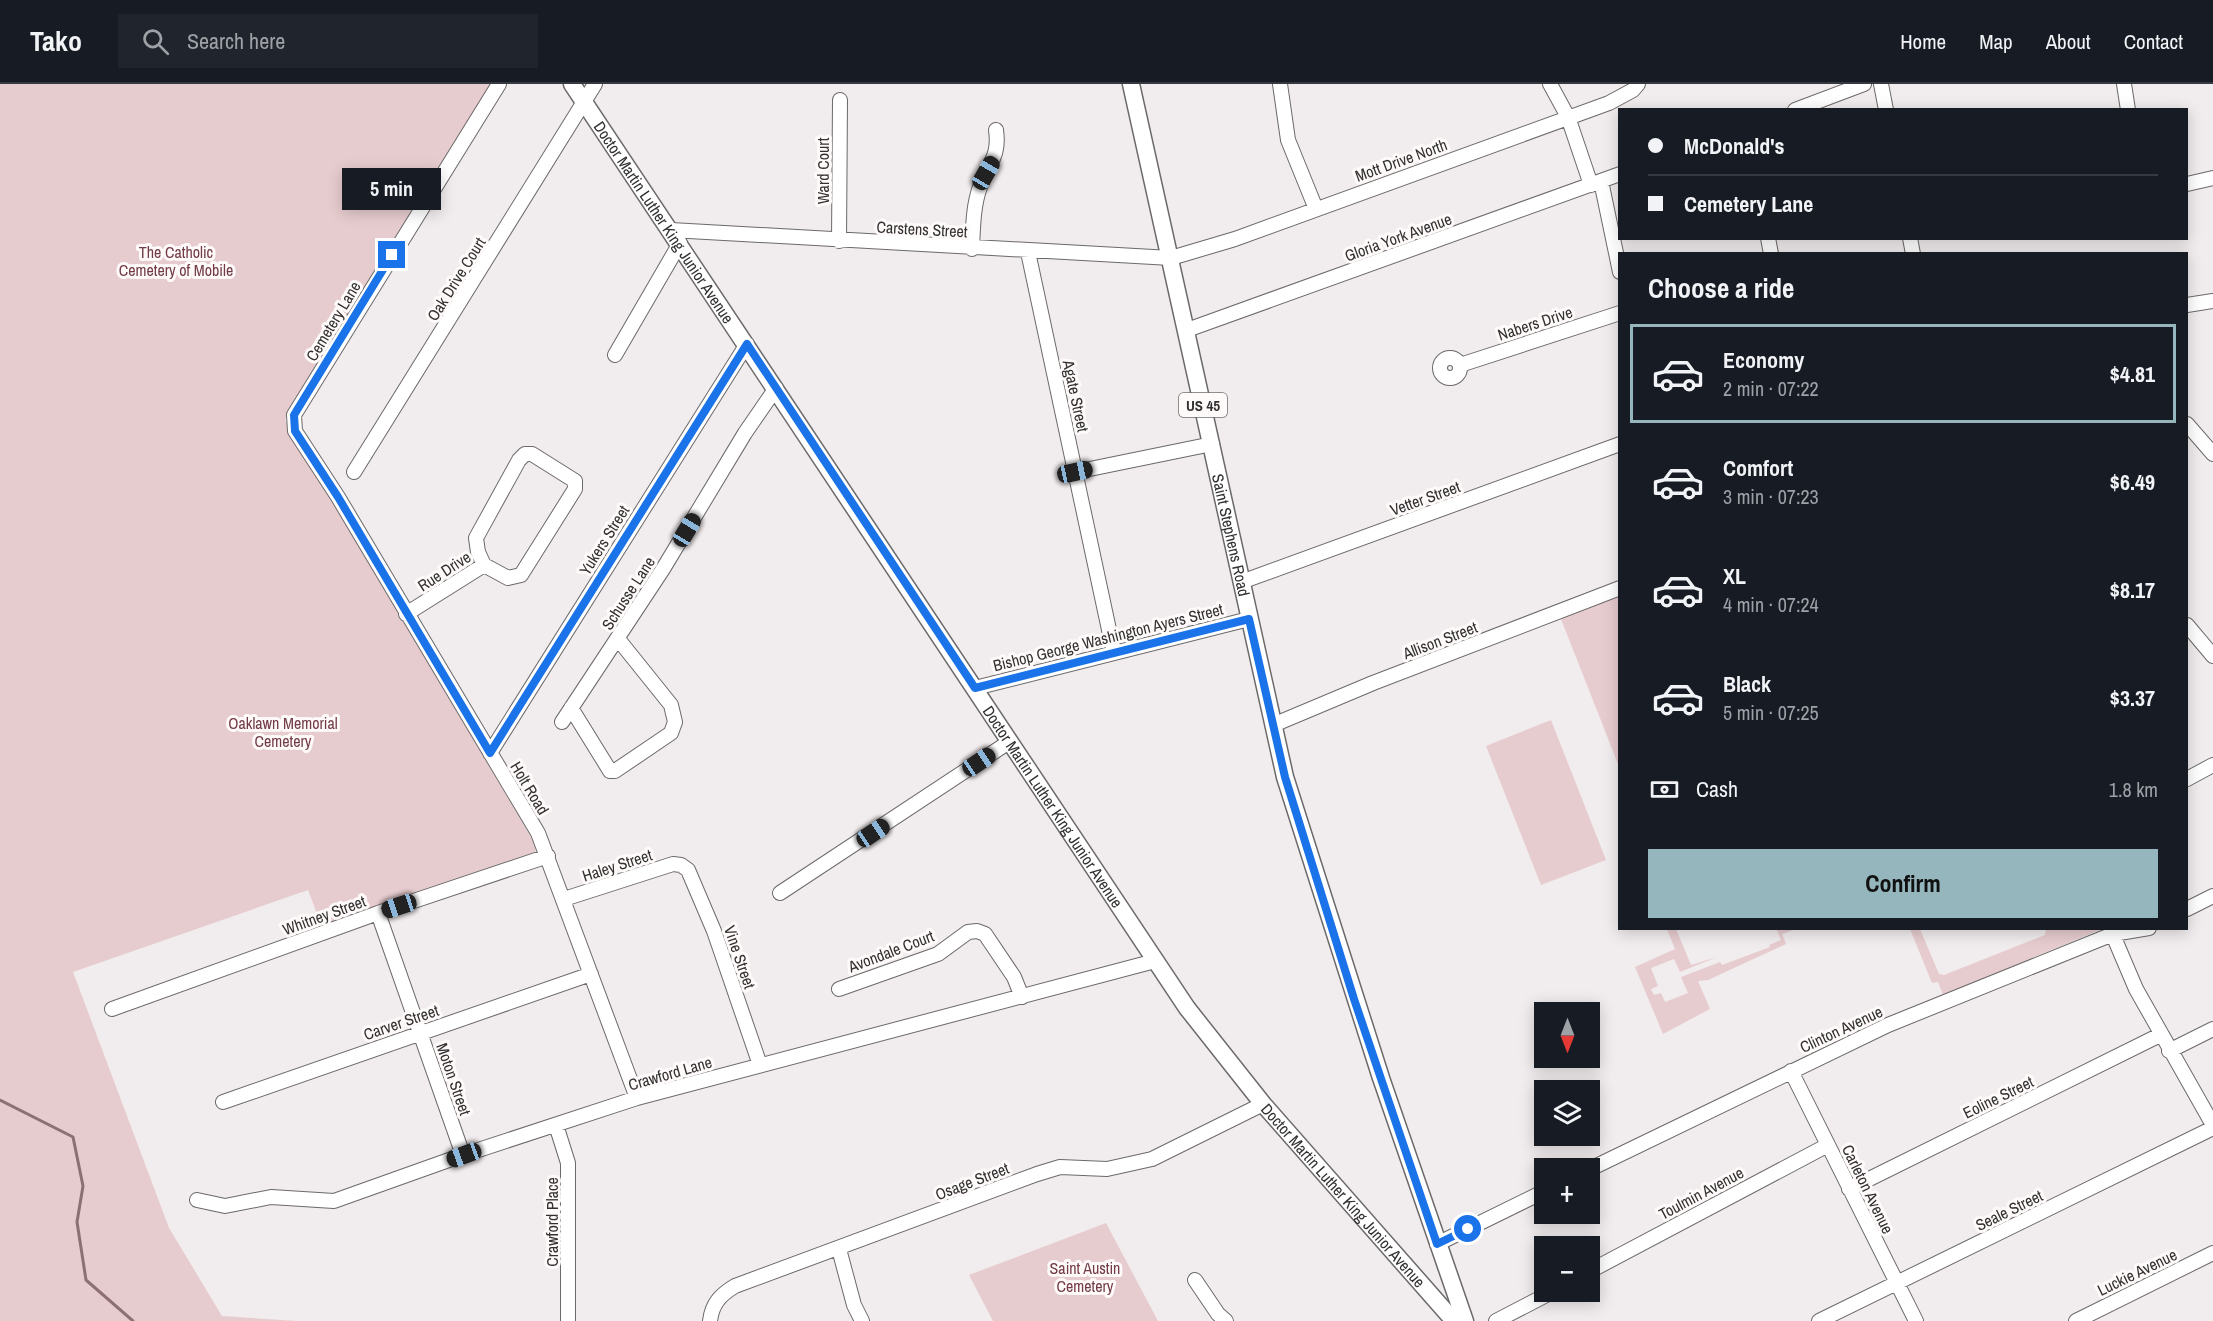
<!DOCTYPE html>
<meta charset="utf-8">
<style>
:root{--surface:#171b24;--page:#20242c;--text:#f1f3f6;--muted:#9ea1a6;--line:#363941;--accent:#95b6bd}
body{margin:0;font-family:"Archivo Narrow",sans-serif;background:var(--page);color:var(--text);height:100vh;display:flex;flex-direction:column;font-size:22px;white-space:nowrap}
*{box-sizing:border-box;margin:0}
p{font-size:20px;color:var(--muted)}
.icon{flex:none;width:33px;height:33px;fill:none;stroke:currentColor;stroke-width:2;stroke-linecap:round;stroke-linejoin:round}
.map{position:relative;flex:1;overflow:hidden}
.drawer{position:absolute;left:1618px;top:168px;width:570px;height:678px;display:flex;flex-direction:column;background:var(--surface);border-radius:0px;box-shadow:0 3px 15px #0003}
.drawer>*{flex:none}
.hud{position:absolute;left:1618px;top:24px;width:570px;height:132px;border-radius:0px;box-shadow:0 3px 15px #0003;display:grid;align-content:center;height:132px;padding:0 30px;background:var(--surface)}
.needle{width:39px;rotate:180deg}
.buttons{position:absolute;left:1534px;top:918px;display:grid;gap:12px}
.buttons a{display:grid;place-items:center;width:66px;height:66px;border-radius:0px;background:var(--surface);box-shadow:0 3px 15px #0003;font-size:30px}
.end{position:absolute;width:27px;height:27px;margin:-14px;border:8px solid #1a73e8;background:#fff;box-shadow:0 0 0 3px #fff}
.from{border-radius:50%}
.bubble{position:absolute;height:42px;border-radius:0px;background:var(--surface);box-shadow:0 3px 15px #0003;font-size:20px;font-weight:800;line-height:42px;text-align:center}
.car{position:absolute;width:18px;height:36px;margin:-18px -9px;border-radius:8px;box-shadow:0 0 4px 2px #0007;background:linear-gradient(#222 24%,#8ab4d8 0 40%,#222 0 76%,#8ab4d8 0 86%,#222 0)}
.hud b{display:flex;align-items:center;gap:21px;height:57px;font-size:22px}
.hud b+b{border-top:2px solid var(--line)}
.hud i{width:15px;height:15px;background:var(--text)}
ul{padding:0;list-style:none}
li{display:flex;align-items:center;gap:18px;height:99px;margin:0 12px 9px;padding:0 18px;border:3px solid transparent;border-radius:0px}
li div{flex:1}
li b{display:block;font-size:22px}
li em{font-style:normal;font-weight:800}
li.active{border-color:var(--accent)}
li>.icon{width:54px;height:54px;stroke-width:1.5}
h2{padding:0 30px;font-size:27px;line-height:72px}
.pay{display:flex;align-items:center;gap:15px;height:66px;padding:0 30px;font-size:22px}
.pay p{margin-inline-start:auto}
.cta{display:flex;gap:12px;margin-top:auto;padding:12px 30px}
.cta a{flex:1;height:69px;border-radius:0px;background:var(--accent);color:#111;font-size:24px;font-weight:800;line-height:69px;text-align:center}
header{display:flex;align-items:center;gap:36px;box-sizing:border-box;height:84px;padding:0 30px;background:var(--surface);border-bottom:2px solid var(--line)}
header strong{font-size:28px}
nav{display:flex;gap:33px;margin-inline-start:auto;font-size:21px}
.search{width:420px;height:54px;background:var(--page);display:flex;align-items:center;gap:15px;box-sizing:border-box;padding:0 21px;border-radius:0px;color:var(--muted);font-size:22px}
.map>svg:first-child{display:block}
</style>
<header>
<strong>Tako</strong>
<div class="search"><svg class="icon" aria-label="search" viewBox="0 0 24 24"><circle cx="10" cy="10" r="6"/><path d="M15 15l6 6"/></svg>Search here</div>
<nav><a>Home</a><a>Map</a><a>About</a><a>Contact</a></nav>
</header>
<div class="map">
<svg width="2213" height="1237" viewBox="0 0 2213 1237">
<rect width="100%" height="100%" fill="#f1eced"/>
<path fill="#e7cccf" d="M0,0H494L285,336L536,762L535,769L322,843L308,806L73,888L169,1144L222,1232L297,1237H0Z
M1620,506V685L1559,530Z
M1551,636L1606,776L1541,801L1486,662Z
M1667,845H1676L1691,881L1717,873L1680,888L1674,875L1651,884L1658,902L1651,905L1654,911L1661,909L1665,918L1688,909L1681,893L1720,878L1722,881L1770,863L1769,861L1781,856L1777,846L1796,845L1782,850L1786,860L1708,896L1698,897L1710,925L1663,950L1635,883L1675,865Z
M1910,845H1920L1939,890L1944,891L2045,851L2046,845H2102L1943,911L1938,898L1932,899Z
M1106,1139L1158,1237H993L969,1191Z"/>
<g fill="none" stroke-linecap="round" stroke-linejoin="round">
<path stroke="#8c7074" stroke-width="3" d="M0,1016L73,1053L83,1102L77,1138L86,1196L133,1237"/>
<g stroke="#6c6969" stroke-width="16">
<path id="minor" d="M499,0L294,331L295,347L338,413L538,749L637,1014
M1280,0L1288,56L1316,125
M1550,0L1568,33L1591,101
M1881,0L1886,26
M2124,0L2128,26
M1795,26L1864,0
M1601,97L1620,188
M2187,100L2213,94
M671,146L1171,174L1235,155L1609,19L1633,6L1638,0
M1768,154L1771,170
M1910,154L1913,170
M839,157L840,16
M972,165C973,145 973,122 980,103C988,80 1000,73 996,46
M1028,168L1114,569
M2187,221L2213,217
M1187,246L1620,90
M615,271L680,159
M1440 284a10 10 0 1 1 20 0a10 10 0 1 1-20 0Z
M1460,281L1620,229
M2187,340L2213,370
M354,388L595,0
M1075,388L1212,360
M1241,498L1620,360
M406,530L484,481L478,468L476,454L519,376L525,370H532L575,397V405L521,491L508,494L484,481
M2187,541L2213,572
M975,604L1249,535
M571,624L610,687H615L671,649L675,638L671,621L618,555
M562,638L663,485L745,349L776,304
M1273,641L1373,599L1620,504
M490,669L747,260
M2187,695L2213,681
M780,809L1009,658
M564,815L673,780L681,781L688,786L714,847L760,981
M2187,825L2213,812
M378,829L463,1071
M2110,844L2136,905L2213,1041
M839,905L938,870L968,848L977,847L985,850L1014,893L1022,913
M112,925L378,829L548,772
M2169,967L2213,945
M1791,987L1916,1237
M223,1018L591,890
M556,1041L568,1079V1237
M1590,1085L1888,941L2113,850L2149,844
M1849,1105L2160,951
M197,1116L225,1122L271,1113L334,1117L463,1071L637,1014L1155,877
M1437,1160L1545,1107
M839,1165L854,1221L862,1237
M1590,1187L1828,1061
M1195,1196L1218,1230L1226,1237
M710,1237C712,1220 720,1211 735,1202L1037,1090L1060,1083L1107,1085L1152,1075L1263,1020
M1496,1237L1552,1208
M1819,1237L2213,1044
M2076,1237L2213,1169"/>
</g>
<g stroke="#6c6969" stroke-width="19">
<g id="major">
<path id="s1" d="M572,0L1187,924L1263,1020L1454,1237"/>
<path id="s2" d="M1131,0L1285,693L1381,994L1465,1237"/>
</g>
</g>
<use href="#minor" stroke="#fff" stroke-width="14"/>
<use href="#major" stroke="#fff" stroke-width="16"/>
</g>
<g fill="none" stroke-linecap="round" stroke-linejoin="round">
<path stroke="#1a73e8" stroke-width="8" d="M392,171L294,331L295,347L338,413L490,669L747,260L975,604L1249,535L1285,693L1354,915L1437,1160L1468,1145"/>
</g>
<g text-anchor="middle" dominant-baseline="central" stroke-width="6" stroke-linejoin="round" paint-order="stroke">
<rect fill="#fefafa" stroke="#6f6d6d" stroke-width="1.5" x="1179" y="309" width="48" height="24" rx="4.5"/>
<g font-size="15" font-weight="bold" fill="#323031">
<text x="1203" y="321">US 45</text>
</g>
<g font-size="16" fill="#323031" stroke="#fefafa">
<text transform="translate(1401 76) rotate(-20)">Mott Drive North</text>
<text transform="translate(823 87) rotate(-90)">Ward Court</text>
<text stroke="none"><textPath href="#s1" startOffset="166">Doctor Martin Luther King Junior Avenue</textPath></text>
<text transform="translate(922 145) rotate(3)">Carstens Street</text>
<text transform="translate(1398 153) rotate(-20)">Gloria York Avenue</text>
<text transform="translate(456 195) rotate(-58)">Oak Drive Court</text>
<text transform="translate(333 237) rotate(-59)">Cemetery Lane</text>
<text transform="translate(1535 239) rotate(-18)">Nabers Drive</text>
<text transform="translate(1076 312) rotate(78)">Agate Street</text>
<text transform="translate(1425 414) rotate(-20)">Vetter Street</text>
<text stroke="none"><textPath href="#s2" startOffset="462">Saint Stephens Road</textPath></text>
<text transform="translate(604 456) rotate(-58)">Yukers Street</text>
<text transform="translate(444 487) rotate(-33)">Rue Drive</text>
<text transform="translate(628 509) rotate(-57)">Schusse Lane</text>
<text transform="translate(1108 553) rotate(-14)">Bishop George Washington Ayers Street</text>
<text transform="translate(1440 556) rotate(-21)">Allison Street</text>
<text transform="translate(530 704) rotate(59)">Holt Road</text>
<text stroke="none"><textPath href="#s1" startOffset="868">Doctor Martin Luther King Junior Avenue</textPath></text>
<text transform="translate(617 781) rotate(-18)">Haley Street</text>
<text transform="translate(324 831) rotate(-20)">Whitney Street</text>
<text transform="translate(891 867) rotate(-21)">Avondale Court</text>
<text transform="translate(740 873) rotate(71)">Vine Street</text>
<text transform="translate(401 938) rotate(-19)">Carver Street</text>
<text transform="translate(1841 945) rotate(-25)">Clinton Avenue</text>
<text transform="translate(670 989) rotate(-16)">Crawford Lane</text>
<text transform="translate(454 995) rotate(71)">Moton Street</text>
<text transform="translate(1998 1013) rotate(-26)">Eoline Street</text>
<text transform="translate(972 1097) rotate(-21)">Osage Street</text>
<text transform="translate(1868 1105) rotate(64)">Carleton Avenue</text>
<text transform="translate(1701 1109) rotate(-28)">Toulmin Avenue</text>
<text stroke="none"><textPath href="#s1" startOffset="1354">Doctor Martin Luther King Junior Avenue</textPath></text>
<text transform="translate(2009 1126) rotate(-26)">Seale Street</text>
<text transform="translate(552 1138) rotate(-90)">Crawford Place</text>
<text transform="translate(2137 1188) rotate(-26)">Luckie Avenue</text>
</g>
<g font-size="16" fill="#723b46" stroke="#fefafa">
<text x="176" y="168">The Catholic<tspan x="176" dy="18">Cemetery of Mobile</tspan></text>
<text x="283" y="639">Oaklawn Memorial<tspan x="283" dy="18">Cemetery</tspan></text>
<text x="1085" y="1184">Saint Austin<tspan x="1085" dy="18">Cemetery</tspan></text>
</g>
</g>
</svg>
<div class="buttons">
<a><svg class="needle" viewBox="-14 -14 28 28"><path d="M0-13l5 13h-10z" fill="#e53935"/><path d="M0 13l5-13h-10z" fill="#9ea1a6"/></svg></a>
<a><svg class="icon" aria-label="layers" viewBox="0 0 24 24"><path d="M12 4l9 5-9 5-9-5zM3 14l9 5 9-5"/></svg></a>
<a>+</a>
<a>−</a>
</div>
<i class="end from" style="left:1468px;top:1145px"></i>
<i class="end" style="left:392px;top:171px"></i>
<div class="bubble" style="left:342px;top:84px;width:99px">5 min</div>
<i class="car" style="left:986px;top:89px;rotate:30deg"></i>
<i class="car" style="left:1075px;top:388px;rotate:78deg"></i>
<i class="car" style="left:687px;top:446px;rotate:31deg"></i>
<i class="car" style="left:979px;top:678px;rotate:56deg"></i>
<i class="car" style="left:873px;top:749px;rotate:56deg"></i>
<i class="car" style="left:399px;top:822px;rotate:252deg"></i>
<i class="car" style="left:464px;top:1071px;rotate:250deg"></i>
<div class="hud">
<b><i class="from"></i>McDonald's</b>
<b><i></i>Cemetery Lane</b>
</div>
<section class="drawer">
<h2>Choose a ride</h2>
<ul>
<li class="active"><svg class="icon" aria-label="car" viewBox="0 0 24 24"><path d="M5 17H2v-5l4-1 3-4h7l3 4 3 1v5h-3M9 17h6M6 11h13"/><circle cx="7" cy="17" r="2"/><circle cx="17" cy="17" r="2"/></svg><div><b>Economy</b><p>2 min · 07:22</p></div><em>$4.81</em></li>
<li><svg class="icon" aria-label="car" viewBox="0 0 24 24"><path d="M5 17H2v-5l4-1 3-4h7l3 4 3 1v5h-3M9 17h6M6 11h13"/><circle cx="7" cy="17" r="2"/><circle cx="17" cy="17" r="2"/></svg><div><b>Comfort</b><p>3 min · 07:23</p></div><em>$6.49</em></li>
<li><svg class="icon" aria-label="car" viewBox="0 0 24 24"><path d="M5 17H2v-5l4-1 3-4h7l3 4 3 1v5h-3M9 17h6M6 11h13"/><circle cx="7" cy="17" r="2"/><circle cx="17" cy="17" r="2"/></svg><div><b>XL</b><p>4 min · 07:24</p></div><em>$8.17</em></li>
<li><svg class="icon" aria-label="car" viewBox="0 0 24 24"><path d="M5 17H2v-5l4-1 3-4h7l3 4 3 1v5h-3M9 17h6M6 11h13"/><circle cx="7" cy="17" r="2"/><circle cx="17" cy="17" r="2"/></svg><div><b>Black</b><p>5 min · 07:25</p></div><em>$3.37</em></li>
</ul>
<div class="pay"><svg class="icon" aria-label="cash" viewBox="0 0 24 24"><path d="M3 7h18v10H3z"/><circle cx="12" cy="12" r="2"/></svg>Cash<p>1.8 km</p></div>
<div class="cta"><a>Confirm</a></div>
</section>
</div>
